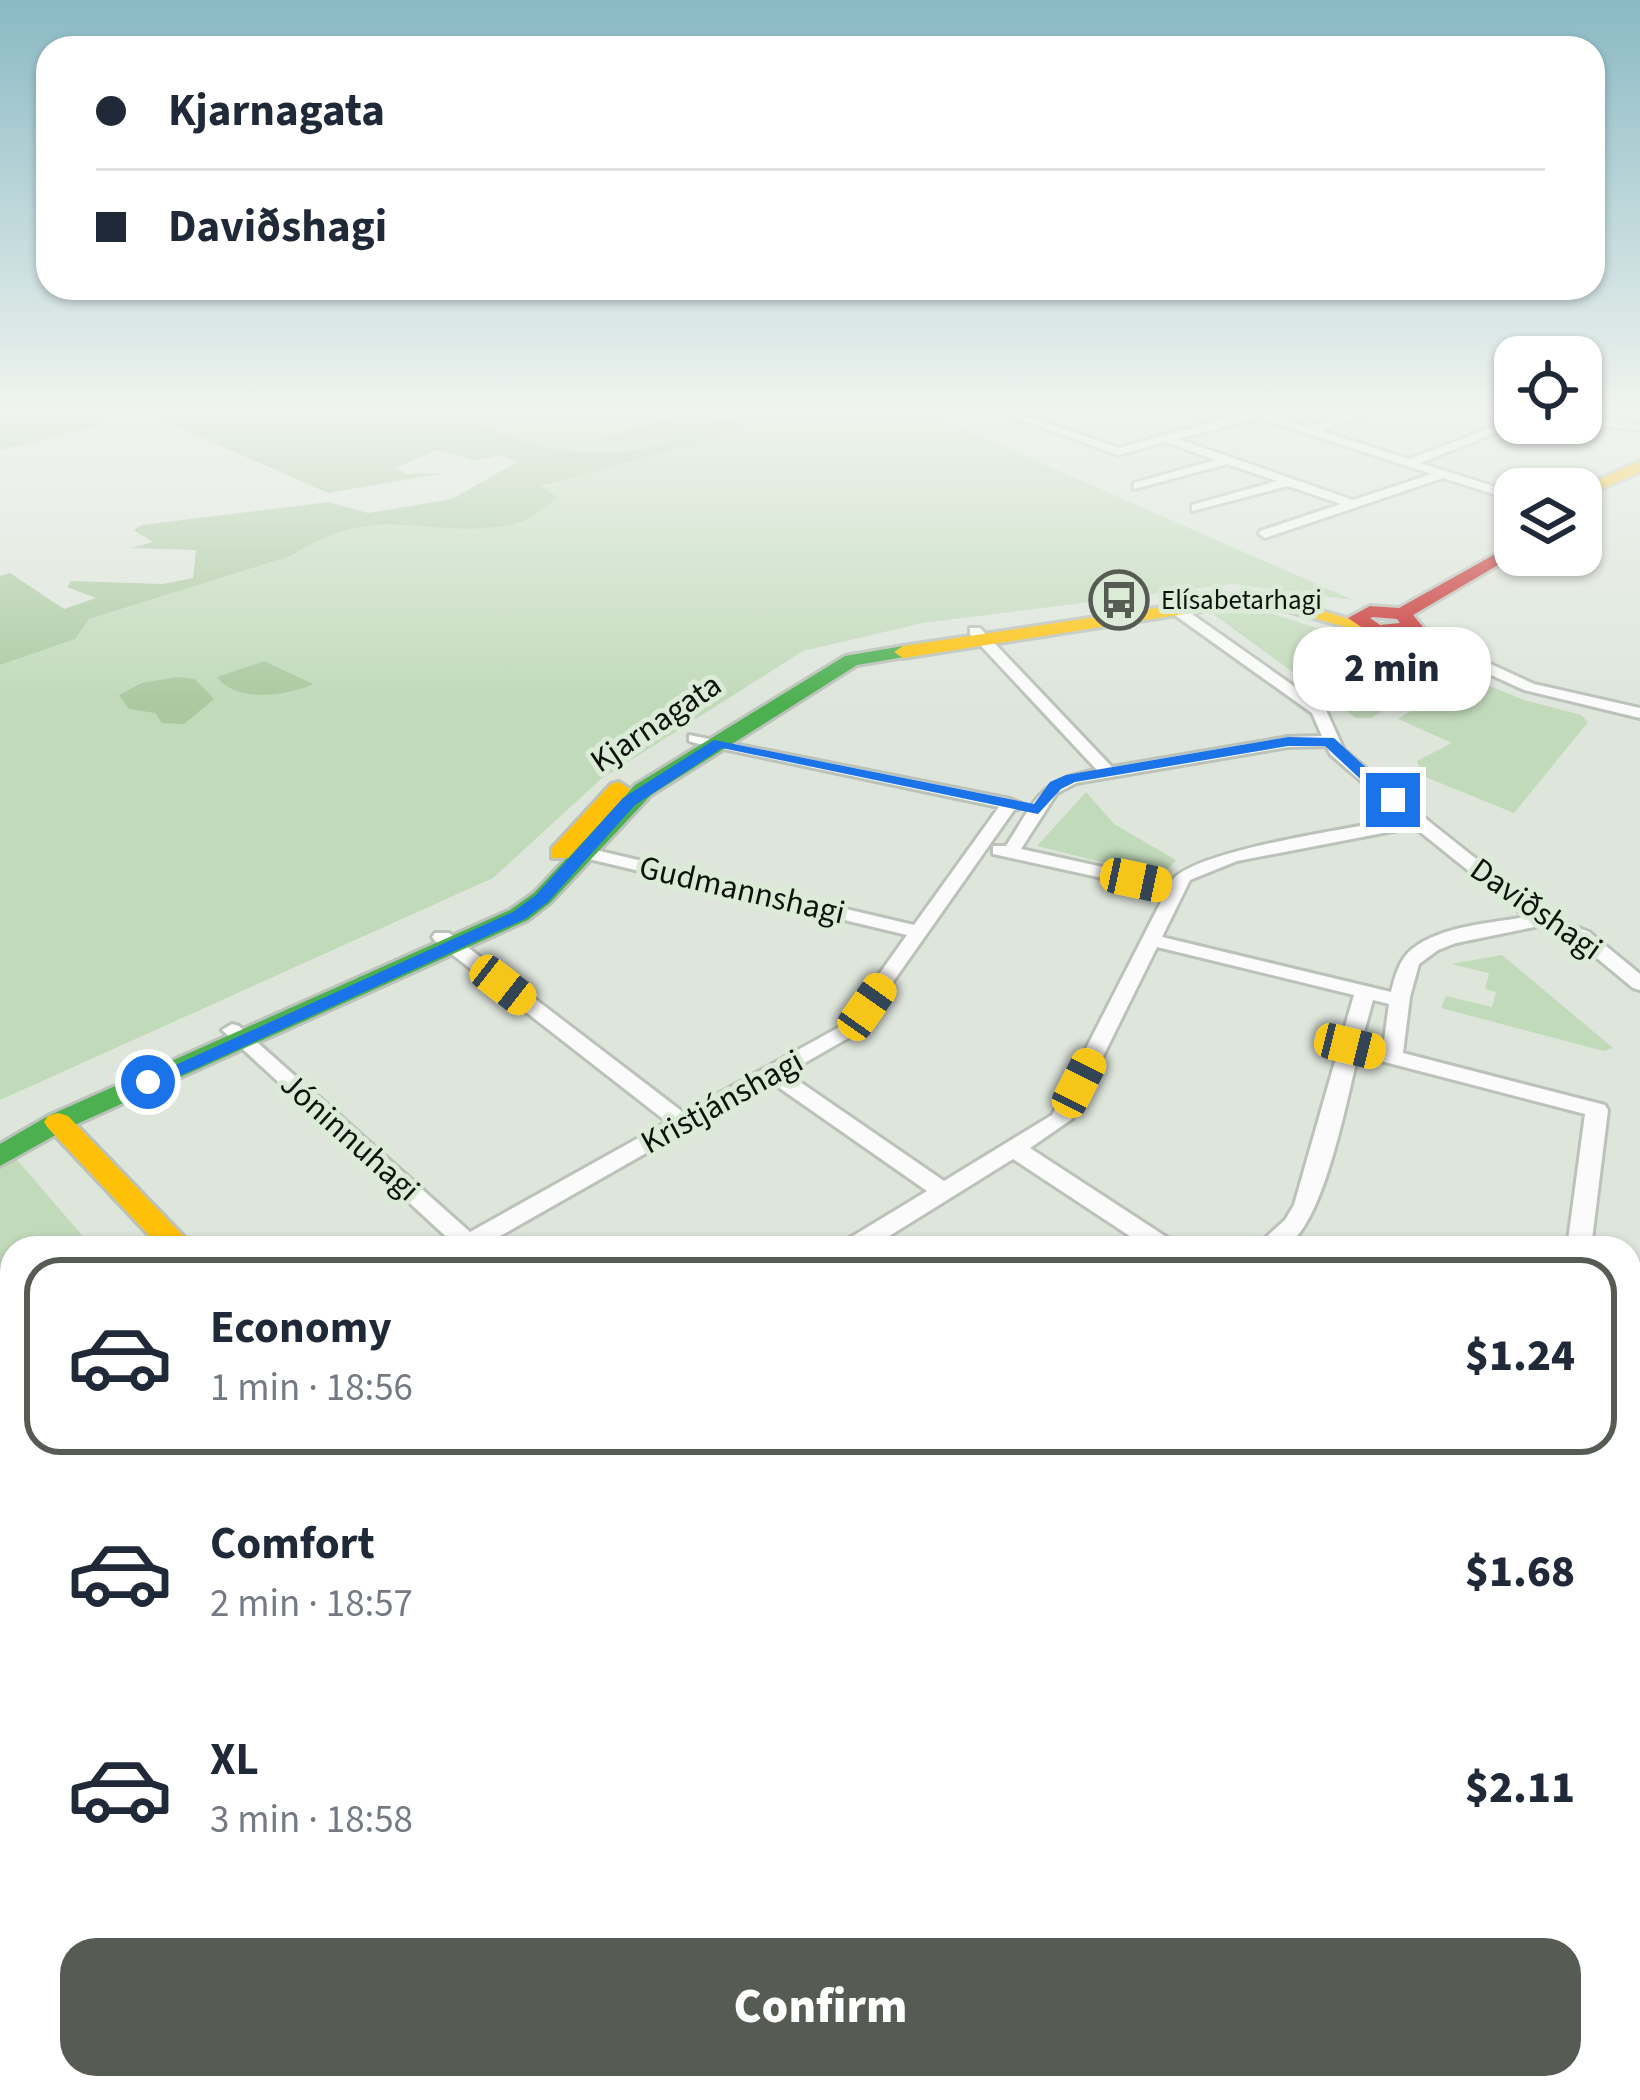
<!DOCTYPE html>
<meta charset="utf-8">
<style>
:root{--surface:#fff;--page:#f6f6f7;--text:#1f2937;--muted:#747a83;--line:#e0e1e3;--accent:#565c54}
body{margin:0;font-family:"Source Sans 3",sans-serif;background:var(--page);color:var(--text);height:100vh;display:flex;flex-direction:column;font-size:45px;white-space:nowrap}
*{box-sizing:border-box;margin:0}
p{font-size:39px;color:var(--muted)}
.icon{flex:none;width:66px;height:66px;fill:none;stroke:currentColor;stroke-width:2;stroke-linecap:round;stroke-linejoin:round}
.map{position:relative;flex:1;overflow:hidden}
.drawer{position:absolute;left:0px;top:1236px;width:1641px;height:864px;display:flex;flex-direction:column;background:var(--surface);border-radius:36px 36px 0 0;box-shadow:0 3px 9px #0004}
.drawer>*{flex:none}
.guide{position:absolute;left:36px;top:36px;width:1569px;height:264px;border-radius:36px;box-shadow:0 3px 9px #0004;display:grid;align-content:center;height:264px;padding:0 60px;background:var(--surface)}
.tools{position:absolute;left:1494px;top:336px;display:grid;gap:24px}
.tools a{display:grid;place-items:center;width:108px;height:108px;border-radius:24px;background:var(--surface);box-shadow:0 3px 9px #0004;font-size:60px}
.end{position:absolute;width:54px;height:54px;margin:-27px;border:15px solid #1a73e8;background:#fff;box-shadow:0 0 0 6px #fff}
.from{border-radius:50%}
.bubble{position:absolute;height:84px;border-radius:36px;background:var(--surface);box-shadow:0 3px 9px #0004;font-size:39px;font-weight:800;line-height:84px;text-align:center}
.car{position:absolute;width:36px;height:72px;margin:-36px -18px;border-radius:15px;box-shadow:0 0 9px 3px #0007;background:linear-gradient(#f5c518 24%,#345 0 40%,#f5c518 0 76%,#345 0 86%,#f5c518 0)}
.guide b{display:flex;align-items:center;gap:42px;height:114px;font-size:45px}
.guide b+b{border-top:3px solid var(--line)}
.guide i{width:30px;height:30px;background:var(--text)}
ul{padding:21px 0 0;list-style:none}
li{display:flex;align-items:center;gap:36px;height:198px;margin:0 24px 18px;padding:0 36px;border:6px solid transparent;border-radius:36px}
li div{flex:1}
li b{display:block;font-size:45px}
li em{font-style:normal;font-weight:800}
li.current{border-color:var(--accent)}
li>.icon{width:108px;height:108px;stroke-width:1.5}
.action{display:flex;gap:24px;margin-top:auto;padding:24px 60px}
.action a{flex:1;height:138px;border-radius:36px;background:var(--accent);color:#fff;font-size:48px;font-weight:800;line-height:138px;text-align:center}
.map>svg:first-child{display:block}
</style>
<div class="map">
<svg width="1640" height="2100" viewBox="0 0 1640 2100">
<rect width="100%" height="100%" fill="#dee6dc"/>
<path fill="#c1daba" d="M469,412H748C731,419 720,414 702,414C669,415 647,423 621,442L649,435L672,441C617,458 553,455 500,433C490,429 480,418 469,412Z
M768,412H925L1353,600L1233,584L923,623L803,651L601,779L493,878L0,1100V665L74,639L89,619L291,556C380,497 430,542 518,523C531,520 545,506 557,498L539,487L714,439Z
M1263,611L1451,670L1371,718H1356L1213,614Z
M1465,676L1524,700L1581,715L1588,722L1514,813L1423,776L1417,761L1452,743L1398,719Z
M1086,792L1114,824L1176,860L1161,877L1037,846Z
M1502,955L1613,1048L1604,1051L1441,1008L1446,996L1492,1007L1496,992L1485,989L1489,973L1451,964Z
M0,1140L93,1248H12V2088H641L650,2100H0Z
M1640,1647V2100H1203L1215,2088H1629V1662Z
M874,2088H1190L1178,2100H883Z"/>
<path fill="#aac9a0" d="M5,412H469C480,418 489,429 500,433C551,455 616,459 669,442L649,435L605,443L604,439L671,417L734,418L768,412L714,439L541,486L558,498C546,505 532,520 518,523C432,544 382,496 291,556L89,619L75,639L0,665V576L10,573L64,609L96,598L67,587L71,581L163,584L193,578L196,550L131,548L153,542L133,530L142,525L329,502L368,513L452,499L517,462L500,455L477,461L437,450L395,468L406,474L444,473L328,493L148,414L119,412L82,422L109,423L0,450V413Z
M264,661L313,684C288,696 235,703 217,677Z
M177,677L195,679L214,699L184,724L162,723L155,713L129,709L119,695L142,683Z"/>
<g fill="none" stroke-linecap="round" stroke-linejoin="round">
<g stroke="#bbc2b9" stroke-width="6">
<path id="street" d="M1000,412H1014L1119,448L1247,412C1269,412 1293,429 1314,425C1334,422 1350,412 1371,412L1321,431L1409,459L1515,419L1519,424L1420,463L1515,493V501L1443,478L1265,538L1259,534L1260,531L1341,504L1288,486L1192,511V505L1277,481L1227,464L1134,489V483L1216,460L1166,442L1118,455ZM1258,418L1432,474L1353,500L1178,439Z
M1581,418L1640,424V430L1577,423H1581Z
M1162,600H1172L1325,708L1344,750L1431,823L1548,916L1589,932L1640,974V990L1633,988L1575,940L1539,926L1456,943L1438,950L1419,964L1410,997L1403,1053L1605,1105L1608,1110L1591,1248H1567L1585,1114L1358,1055C1347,1097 1323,1231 1283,1247C1275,1250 1262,1248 1254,1248L1285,1220L1294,1205L1354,995L1157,947L1072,1119L1030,1148L1174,1242L1177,1248H1148L1013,1159L870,1248H840L843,1242L927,1191L771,1082L479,1248H448L452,1242L222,1030L232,1024L239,1026L470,1232L667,1122L435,941L432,937L435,933H449L684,1113L843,1025L907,935L564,853V845L570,844L914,925L999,807L695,743L689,741V735L1010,799L1027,806L1014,810L857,1033L787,1073L944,1181L1052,1115L1166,892L993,854V846H1006C1036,800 1038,780 1097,770L970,634V628H980L1112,767L1288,737L1322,736L1312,713L1162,606ZM1326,746L1331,755L1404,818C1362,827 1190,850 1171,882L1021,849L1057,793L1076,783L1288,747ZM1414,827L1526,917C1491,923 1441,926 1412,949C1399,960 1395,976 1391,992L1162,937L1190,880L1237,861ZM1373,1000L1389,1004L1383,1048L1361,1043Z
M1402,628H1412L1534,684L1640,708V718L1524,690L1402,634Z"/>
</g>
<g stroke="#bbc2b9" stroke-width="6">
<path id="fast" d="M903,646L910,648V656L857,665L651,795L550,903L528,920L68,1128L0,1166V1144L48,1116L510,910L534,893L635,785L845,656Z
M1640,1717V1765L1629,1769V1721Z
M1281,2088H1336L1331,2100H1276Z"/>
</g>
<g stroke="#bbc2b9" stroke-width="6">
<path id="slow" d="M1640,461V472L1581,498V489H1577Z
M1235,596L1278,598L1370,625L1361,631L1277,608L1235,606L903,658L894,652L903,646Z
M619,782L630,789L627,794L568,858H552V848L611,784Z
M58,1113L68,1116L195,1248H161L48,1128L44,1122L48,1116Z
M786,2088H839L844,2100H791Z"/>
</g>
<g stroke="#bbc2b9" stroke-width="6">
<path id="jam" d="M1515,543V555L1413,615L1423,627L1420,631L1376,637L1348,618L1370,606L1399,608ZM1373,617L1397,619L1400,623L1380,625L1370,618Z"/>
</g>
<use href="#street" fill="#fafbfa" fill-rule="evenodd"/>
<use href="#fast" fill="#4caf50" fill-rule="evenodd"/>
<use href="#slow" fill="#ffc107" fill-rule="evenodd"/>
<use href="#jam" fill="#c62828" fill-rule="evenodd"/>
</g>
<linearGradient id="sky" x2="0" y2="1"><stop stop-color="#89b9c4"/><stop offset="0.58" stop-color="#f0f4ef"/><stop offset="1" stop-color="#f0f4ef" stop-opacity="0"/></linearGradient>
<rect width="1640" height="706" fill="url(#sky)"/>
<path fill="#1a73e8" d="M1288,737L1334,738L1401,800L1387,804L1325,746H1288L1075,782L1061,789L1038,814L722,748L635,805L548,902L525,919L155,1087L138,1082L513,912L536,895L623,798L714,740L1034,804L1050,782L1066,775Z"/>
<defs>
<g id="bus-ring" transform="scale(3)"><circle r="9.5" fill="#dcebd7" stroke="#565c54" stroke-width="1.5"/><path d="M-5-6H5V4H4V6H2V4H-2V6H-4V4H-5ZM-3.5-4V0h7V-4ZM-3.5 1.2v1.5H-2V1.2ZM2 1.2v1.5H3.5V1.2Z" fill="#565c54"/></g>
</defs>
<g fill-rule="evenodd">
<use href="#bus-ring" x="1119" y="600"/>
</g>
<g text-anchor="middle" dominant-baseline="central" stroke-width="10" stroke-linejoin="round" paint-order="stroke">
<g font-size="27" fill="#0d120b" stroke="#dcebd7" text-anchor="start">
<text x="1161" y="600">Elísabetarhagi</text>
</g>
<g font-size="33" fill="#0d120b" stroke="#dcebd7">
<text transform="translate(656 723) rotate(-34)">Kjarnagata</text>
<text transform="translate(742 890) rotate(13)">Gudmannshagi</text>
<text transform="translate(1536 909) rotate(35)">Daviðshagi</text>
<text transform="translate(722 1102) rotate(-29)">Kristjánshagi</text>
<text transform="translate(350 1137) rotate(42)">Jóninnuhagi</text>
</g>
</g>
</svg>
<div class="tools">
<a><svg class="icon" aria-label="locate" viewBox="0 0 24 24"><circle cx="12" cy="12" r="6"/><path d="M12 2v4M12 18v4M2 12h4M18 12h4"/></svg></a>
<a><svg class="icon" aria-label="layers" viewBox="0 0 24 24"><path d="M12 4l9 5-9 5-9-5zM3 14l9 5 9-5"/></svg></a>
</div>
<i class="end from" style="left:148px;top:1082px"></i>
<i class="end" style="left:1393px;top:800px"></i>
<div class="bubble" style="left:1293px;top:627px;width:198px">2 min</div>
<i class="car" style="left:1136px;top:880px;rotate:102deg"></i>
<i class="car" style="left:503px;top:985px;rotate:128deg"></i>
<i class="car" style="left:867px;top:1007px;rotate:35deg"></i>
<i class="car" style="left:1350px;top:1046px;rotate:104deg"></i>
<i class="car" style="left:1079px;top:1083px;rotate:27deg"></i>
<div class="guide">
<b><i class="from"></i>Kjarnagata</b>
<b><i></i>Daviðshagi</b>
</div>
<section class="drawer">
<ul>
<li class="current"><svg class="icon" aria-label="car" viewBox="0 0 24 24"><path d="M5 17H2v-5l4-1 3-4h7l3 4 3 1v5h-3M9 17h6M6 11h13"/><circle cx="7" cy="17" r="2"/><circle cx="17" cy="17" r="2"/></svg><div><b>Economy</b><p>1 min · 18:56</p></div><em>$1.24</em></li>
<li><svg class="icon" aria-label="car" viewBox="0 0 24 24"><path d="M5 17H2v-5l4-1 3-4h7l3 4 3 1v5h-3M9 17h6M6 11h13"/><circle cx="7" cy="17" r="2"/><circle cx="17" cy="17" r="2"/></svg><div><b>Comfort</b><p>2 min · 18:57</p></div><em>$1.68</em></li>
<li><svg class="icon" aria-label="car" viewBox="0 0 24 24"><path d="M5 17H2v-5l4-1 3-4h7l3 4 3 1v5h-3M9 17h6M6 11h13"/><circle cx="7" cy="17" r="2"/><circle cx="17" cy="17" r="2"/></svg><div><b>XL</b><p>3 min · 18:58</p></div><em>$2.11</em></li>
</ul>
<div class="action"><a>Confirm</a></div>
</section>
</div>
